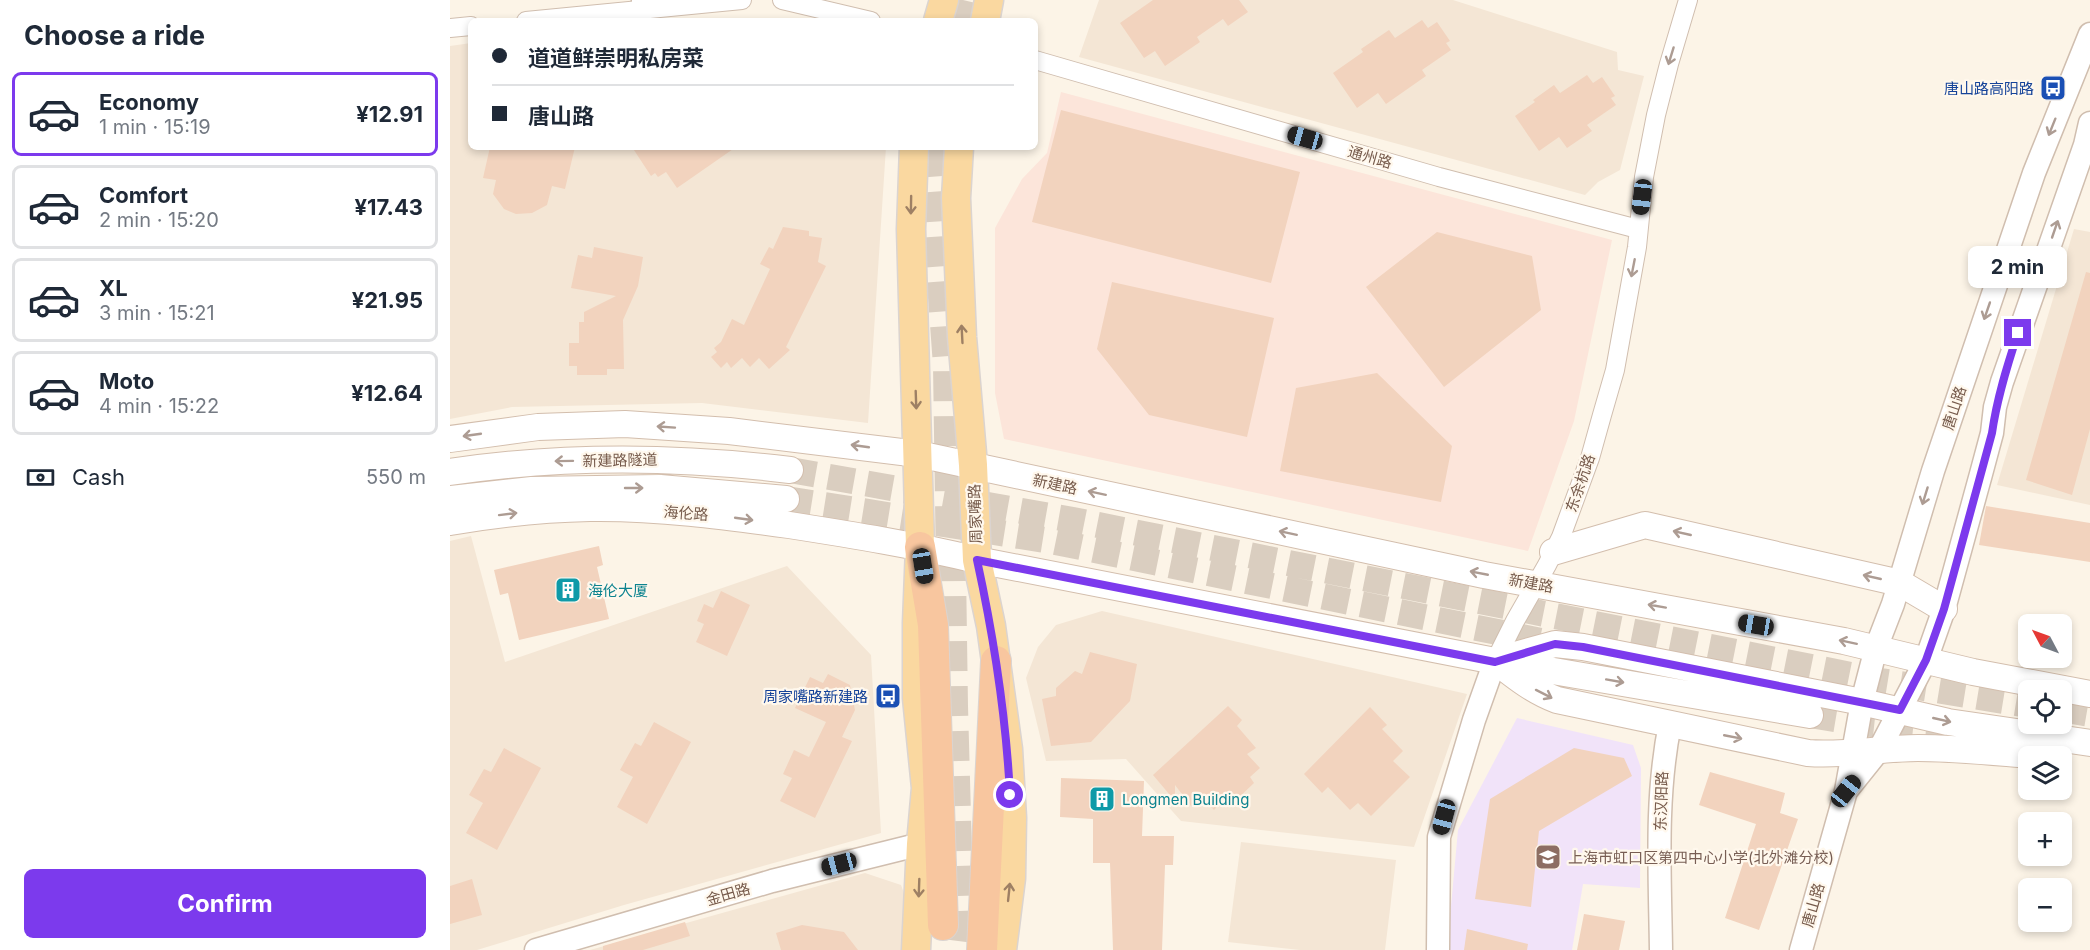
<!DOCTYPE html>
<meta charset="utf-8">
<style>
:root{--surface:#fff;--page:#f6f6f7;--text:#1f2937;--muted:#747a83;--line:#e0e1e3;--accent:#7c3aed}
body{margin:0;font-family:Inter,"Noto Sans SC",sans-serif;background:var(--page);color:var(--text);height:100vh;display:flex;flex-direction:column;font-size:22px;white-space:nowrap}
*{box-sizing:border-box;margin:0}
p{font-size:20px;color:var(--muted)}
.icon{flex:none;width:33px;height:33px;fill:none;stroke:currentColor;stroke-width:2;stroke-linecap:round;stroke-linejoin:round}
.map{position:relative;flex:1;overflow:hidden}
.panel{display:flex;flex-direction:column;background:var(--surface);width:450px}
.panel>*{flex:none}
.guide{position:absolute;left:18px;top:18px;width:570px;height:132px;border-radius:9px;box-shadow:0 3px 9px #0003;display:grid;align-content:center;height:132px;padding:0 24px;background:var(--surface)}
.needle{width:39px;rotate:311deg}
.fabs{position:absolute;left:1568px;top:614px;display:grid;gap:12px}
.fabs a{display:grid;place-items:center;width:54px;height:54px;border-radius:9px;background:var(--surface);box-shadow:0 3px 9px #0003;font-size:30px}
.end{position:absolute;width:27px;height:27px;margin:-14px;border:8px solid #7c3aed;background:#fff;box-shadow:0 0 0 3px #fff}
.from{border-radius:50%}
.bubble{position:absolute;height:42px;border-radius:9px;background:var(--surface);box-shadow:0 3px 9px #0003;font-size:20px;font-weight:700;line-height:42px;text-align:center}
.car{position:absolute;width:18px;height:36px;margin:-18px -9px;border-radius:8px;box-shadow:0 0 4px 2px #0007;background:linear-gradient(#222 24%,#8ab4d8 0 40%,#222 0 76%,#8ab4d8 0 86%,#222 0)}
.guide b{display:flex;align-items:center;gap:21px;height:57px;font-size:22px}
.guide b+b{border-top:2px solid var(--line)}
.guide i{width:15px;height:15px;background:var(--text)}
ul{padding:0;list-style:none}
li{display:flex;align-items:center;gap:18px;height:84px;margin:0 12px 9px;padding:0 12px;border:3px solid var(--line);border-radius:9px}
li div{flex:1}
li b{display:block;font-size:22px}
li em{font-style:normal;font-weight:700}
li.active{border-color:var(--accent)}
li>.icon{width:54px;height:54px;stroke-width:1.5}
h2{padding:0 24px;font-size:27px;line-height:72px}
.pay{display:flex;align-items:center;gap:15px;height:66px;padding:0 24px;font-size:22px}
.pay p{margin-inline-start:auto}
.action{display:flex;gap:12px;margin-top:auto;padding:12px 24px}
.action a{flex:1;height:69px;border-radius:9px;background:var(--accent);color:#fff;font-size:24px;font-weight:700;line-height:69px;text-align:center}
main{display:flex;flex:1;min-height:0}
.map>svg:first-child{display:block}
</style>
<main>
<section class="panel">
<h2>Choose a ride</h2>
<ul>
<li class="active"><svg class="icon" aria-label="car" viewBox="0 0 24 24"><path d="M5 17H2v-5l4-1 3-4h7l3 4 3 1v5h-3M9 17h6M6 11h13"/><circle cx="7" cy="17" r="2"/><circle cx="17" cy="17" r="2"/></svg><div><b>Economy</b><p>1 min · 15:19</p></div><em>¥12.91</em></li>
<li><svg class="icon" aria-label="car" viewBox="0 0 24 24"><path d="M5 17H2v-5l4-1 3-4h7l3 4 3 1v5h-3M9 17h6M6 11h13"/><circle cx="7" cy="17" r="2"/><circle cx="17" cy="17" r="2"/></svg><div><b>Comfort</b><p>2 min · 15:20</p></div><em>¥17.43</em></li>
<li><svg class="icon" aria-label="car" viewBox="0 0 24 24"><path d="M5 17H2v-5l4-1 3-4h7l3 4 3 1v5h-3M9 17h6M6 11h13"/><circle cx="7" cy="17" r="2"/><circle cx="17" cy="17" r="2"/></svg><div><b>XL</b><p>3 min · 15:21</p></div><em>¥21.95</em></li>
<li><svg class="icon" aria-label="car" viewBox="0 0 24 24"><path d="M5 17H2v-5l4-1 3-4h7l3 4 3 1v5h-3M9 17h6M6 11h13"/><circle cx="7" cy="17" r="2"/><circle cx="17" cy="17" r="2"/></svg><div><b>Moto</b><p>4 min · 15:22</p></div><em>¥12.64</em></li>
</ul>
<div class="pay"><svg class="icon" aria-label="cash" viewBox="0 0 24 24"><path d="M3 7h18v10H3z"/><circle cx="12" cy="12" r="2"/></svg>Cash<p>550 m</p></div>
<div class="action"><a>Confirm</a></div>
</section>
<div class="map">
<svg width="1640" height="950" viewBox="0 0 1640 950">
<rect width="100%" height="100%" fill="#fcf4e7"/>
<path fill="#f4e6d5" d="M649,0H1003L1167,52L1168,70L1194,76L1170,170L1148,182L1135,195L629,57Z
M21,43V147H436L418,423L252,403L62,407L0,419V46Z
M1624,229L1640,232V505L1547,485Z
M21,536L55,662L337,566L421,655L431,833L174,905L27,950H0V541Z
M652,611L1017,694L964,847L731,821L676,759L596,761L576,678L588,647L606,625Z
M791,842L946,860L935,950H850L778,942Z
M415,873L451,885L464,920L465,950H140Z"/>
<path fill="#fce5da" d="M611,92L1162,240L1124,421L1078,551L554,439L545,393V228L572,179L597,153Z"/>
<path fill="#f1e3f9" d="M1067,718L1183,745L1191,768L1190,888L1133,884L1122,950H997L1008,830Z"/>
<path fill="#f2d3be" d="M703,0H789L798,12L778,26L773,19L747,37L750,42L715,66L705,51L694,58L670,23Z
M972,20L978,28L987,22L1000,41L996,43L1001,50L972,70L976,76L936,104L928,93L907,108L883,73L913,52L911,49L939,30L945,38Z
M1137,75L1143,83L1152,77L1165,96L1161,98L1166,105L1137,125L1142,131L1117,148L1109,137L1089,151L1065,116L1085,102L1083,100L1104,85L1110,93Z
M611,110L850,172L821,283L582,222Z
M40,147H125L115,189L102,186L97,205L82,213L66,214L54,209L43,194L46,180L33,178Z
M182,147H286L227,188L216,172L208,177L205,173L201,176Z
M333,227L359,231V236L372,238L368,262L376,266L336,347L340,350L319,369L309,358L300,367L292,358L281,368L277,362L271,368L261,357L267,352L264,348L271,342L282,319L294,325L320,269L310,264L319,247L323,249Z
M987,232L1082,256L1091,310L994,387L916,287Z
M144,247L193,257L188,286L173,320L174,369H157V375H127V366H119V343H129V322H134V312L166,296L121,288L128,255L142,258Z
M1636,272L1640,273V429L1622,495L1576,480Z
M662,282L824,318L797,437L699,415L647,349Z
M927,373L1002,446L991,502L830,471L846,388Z
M1536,506L1640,523V562L1529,545Z
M149,546L153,565L147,567L159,619L69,640L58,593L50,595L44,570Z
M271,591L300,605L277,656L246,642L254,624L247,621L254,604L263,608Z
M640,652L687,664L680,701L641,742L601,746L592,699L606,696V688L625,671L632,674Z
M378,674L400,685L405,710L392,737L402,741L365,818L330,801L342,778L333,774L344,750L359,757L376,722L345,708L360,677L373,683Z
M778,706L792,720L787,726L806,748L797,754L810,768L800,777L804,783L781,805L775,798L764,810L752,797L741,806L725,785V801L703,775Z
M920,707L937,725L932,729L953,751L943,761L960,777L921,816L908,803L900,810L878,787L872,793L854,774Z
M204,722L241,742L197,824L167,807L183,777L170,770L185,743L191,746Z
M54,748L91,768L47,850L16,833L33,803L19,795L34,769L41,772Z
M1124,748L1174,758L1182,776L1089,831L1081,907L1025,899L1040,799Z
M1260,772L1335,793L1330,813L1348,819L1309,930L1275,918L1306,824L1249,805Z
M611,778L694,781L692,836H724L723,865H715L712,950H663L660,863H643V819L610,817Z
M22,879L32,915L0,924V886Z
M1134,914L1175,921L1169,950H1127Z
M235,922L240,936L193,950H153V946Z
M352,925L394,932L408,950H331L326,933Z
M1017,929L1078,944L1077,950H1014Z"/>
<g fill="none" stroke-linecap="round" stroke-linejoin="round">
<path stroke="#dacec0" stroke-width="26" stroke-dasharray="26 13" stroke-linecap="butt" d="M340,470L623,520L1431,681L1578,705
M336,499L601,541L1111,645
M1611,709L1640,714
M1360,715L1402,722L1515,734"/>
<path stroke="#dacec0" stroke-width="30" stroke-dasharray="30 15" stroke-linecap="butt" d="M508,21L513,0
M486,147L483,161L498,365L503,706L509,925L506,950"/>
<g stroke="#d0beaf" stroke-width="20">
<path id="minor" d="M332,0L421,21
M76,21L292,0
M0,28L21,26
M585,60L989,177L1188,229
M1045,661L1065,621L1097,565L1111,537L1140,458L1152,415L1165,370L1187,247L1194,177L1206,115L1219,64L1238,0"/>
</g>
<g stroke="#d0beaf" stroke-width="25">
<path id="tertiary" d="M193,0V10
M1397,790L1429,750L1476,660L1494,609L1531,474L1542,433L1545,407L1552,382L1635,145L1640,123
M86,950L322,881L471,844
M988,950L989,837L1024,720L1045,661
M1211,950C1210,875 1205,798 1220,724
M1351,950L1396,791L1412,702L1426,648L1443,604L1483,471L1584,173L1640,34"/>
</g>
<g stroke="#d3bead" stroke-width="28">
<path id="secondary" d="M0,439L88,427L175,424L279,431L468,454L1034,575L1394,641L1523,672L1640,694
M0,472C113,455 226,456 340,470
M0,499L82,490L210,488L336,499
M0,522C46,514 93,509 140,508C207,507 273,516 339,525C403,535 465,545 527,560L1045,661L1360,715
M1103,552L1195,525L1450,583L1494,609
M1051,659L1105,644L1133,647L1412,702L1498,722L1640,743
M1048,663C1067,678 1085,692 1107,700L1358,753C1395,756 1431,748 1468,748C1510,748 1551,753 1592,756"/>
</g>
<g stroke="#dbd4d0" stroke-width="31">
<path id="primary" d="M488,21L494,0
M535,21L539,0
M464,147L461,229L470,547L467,623V698L476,788L471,844L466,950
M509,147L506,198L512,337L523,465L527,560L541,626L558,749L562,818L561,878L552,950"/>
</g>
<g stroke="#dbd4d0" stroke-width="32">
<path id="trunk" d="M470,547L483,625L493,925
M532,950L546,661"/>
</g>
<use href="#minor" stroke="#fff" stroke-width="18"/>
<use href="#tertiary" stroke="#fff" stroke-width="22"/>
<use href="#secondary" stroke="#fff" stroke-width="26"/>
<use href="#primary" stroke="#fad8a0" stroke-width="28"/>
<use href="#trunk" stroke="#f8c69f" stroke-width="30"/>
</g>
<defs><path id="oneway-shaft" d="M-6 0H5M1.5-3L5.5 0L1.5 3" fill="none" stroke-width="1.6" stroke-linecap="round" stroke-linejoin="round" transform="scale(1.5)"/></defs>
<g stroke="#ad9c93">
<use href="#oneway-shaft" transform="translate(1221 56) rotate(107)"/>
<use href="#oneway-shaft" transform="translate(1602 127) rotate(112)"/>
<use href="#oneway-shaft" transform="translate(1605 229) rotate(-71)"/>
<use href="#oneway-shaft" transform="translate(1183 268) rotate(101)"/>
<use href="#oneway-shaft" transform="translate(1537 311) rotate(109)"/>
<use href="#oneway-shaft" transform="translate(216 427) rotate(-176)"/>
<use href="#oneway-shaft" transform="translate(22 435) rotate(172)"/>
<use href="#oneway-shaft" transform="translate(410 446) rotate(-172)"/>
<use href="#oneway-shaft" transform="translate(114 461) rotate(179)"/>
<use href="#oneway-shaft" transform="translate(184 488)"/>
<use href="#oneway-shaft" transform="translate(647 493) rotate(-168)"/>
<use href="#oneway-shaft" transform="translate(1475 496) rotate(107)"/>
<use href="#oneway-shaft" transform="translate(58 514) rotate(-7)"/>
<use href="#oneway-shaft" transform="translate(294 519) rotate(8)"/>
<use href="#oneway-shaft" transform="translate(838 533) rotate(-168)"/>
<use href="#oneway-shaft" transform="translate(1232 533) rotate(-167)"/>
<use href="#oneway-shaft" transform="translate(1029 573) rotate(-169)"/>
<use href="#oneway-shaft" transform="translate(1422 577) rotate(-167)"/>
<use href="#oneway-shaft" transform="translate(1207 606) rotate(-170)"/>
<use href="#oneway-shaft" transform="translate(1398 642) rotate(-168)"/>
<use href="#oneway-shaft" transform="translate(1165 681) rotate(10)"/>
<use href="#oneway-shaft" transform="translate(1094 694) rotate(27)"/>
<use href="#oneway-shaft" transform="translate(1492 720) rotate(13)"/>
<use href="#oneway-shaft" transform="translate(1283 737) rotate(11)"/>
</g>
<g stroke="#9e8064">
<use href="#oneway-shaft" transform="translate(461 205) rotate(91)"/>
<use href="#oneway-shaft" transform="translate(512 334) rotate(-93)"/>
<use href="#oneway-shaft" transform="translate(466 400) rotate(88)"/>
<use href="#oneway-shaft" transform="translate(469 888) rotate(92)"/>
<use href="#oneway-shaft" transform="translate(559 892) rotate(-84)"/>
</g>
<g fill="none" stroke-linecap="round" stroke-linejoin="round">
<path stroke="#7c3aed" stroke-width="8" d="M560,795C556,716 544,638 527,560L1045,662L1105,644L1133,647L1450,710L1476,660L1494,609L1542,433C1547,398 1557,366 1568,333"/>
</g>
<defs>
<g id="bus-square" transform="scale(1.35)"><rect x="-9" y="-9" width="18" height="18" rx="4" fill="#1a4fb4" stroke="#fff8ed"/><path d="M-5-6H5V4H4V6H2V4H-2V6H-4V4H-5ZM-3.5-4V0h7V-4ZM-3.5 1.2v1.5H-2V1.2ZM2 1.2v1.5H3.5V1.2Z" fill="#fff"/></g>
<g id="building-square" transform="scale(1.35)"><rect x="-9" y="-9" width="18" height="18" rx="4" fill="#0f9aa8" stroke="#fff8ed"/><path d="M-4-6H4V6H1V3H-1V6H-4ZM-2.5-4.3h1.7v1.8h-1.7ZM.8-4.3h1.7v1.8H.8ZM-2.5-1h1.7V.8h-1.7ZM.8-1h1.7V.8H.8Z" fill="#fff"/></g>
<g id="school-square" transform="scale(1.35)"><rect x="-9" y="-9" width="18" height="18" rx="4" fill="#8d6e63" stroke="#fff8ed"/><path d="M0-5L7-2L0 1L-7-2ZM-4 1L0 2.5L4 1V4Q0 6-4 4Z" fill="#fff"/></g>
</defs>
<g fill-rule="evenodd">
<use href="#bus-square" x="1603" y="88"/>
<use href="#building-square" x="118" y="590"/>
<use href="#bus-square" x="438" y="696"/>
<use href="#building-square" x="652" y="799"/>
<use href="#school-square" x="1098" y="857"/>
</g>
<g text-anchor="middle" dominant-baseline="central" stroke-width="4.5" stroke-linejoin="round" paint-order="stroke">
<g font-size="15" fill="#164399" stroke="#fff8ed" text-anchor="end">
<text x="1584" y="88">唐山路高阳路</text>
<text x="418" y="696">周家嘴路新建路</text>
</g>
<g font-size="15" fill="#765a4b" stroke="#fff8ed">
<text transform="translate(920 157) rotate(16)">通州路</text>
<text transform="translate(1504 408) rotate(-72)">唐山路</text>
<text transform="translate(170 460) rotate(-1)">新建路隧道</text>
<text transform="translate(1130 483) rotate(-71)">东余杭路</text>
<text transform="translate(605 484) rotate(12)">新建路</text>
<text transform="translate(236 513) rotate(4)">海伦路</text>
<text transform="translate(525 514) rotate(-92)">周家嘴路</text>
<text transform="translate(1081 583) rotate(10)">新建路</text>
<text transform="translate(1211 801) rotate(-88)">东汉阳路</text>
<text transform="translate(278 894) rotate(-16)">金田路</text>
<text transform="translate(1363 905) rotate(-74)">唐山路</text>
</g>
<g font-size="15" fill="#0d838f" stroke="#fff8ed" text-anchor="start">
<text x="138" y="590">海伦大厦</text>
<text x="672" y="799">Longmen Building</text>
</g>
<g font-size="15" fill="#785e54" stroke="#fff8ed" text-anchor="start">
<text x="1118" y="857">上海市虹口区第四中心小学(北外滩分校)</text>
</g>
</g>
</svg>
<div class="fabs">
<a><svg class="needle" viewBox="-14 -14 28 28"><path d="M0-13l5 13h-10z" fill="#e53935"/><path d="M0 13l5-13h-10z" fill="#747a83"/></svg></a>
<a><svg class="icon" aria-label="locate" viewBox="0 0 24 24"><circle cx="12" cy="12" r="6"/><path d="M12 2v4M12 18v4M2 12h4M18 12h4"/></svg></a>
<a><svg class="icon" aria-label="layers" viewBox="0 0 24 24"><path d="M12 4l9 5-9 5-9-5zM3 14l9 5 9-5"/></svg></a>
<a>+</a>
<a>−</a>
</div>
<i class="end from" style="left:560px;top:795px"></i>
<i class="end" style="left:1568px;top:333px"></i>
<div class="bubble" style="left:1518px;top:246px;width:99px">2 min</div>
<i class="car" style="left:855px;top:138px;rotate:286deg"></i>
<i class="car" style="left:1192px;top:197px;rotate:187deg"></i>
<i class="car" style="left:473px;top:566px;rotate:171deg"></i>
<i class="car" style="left:1306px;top:625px;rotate:280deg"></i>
<i class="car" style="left:1396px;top:791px;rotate:39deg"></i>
<i class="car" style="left:994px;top:817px;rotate:195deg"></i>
<i class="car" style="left:389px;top:864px;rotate:255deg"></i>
<div class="guide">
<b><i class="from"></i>道道鲜崇明私房菜</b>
<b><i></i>唐山路</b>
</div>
</div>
</main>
